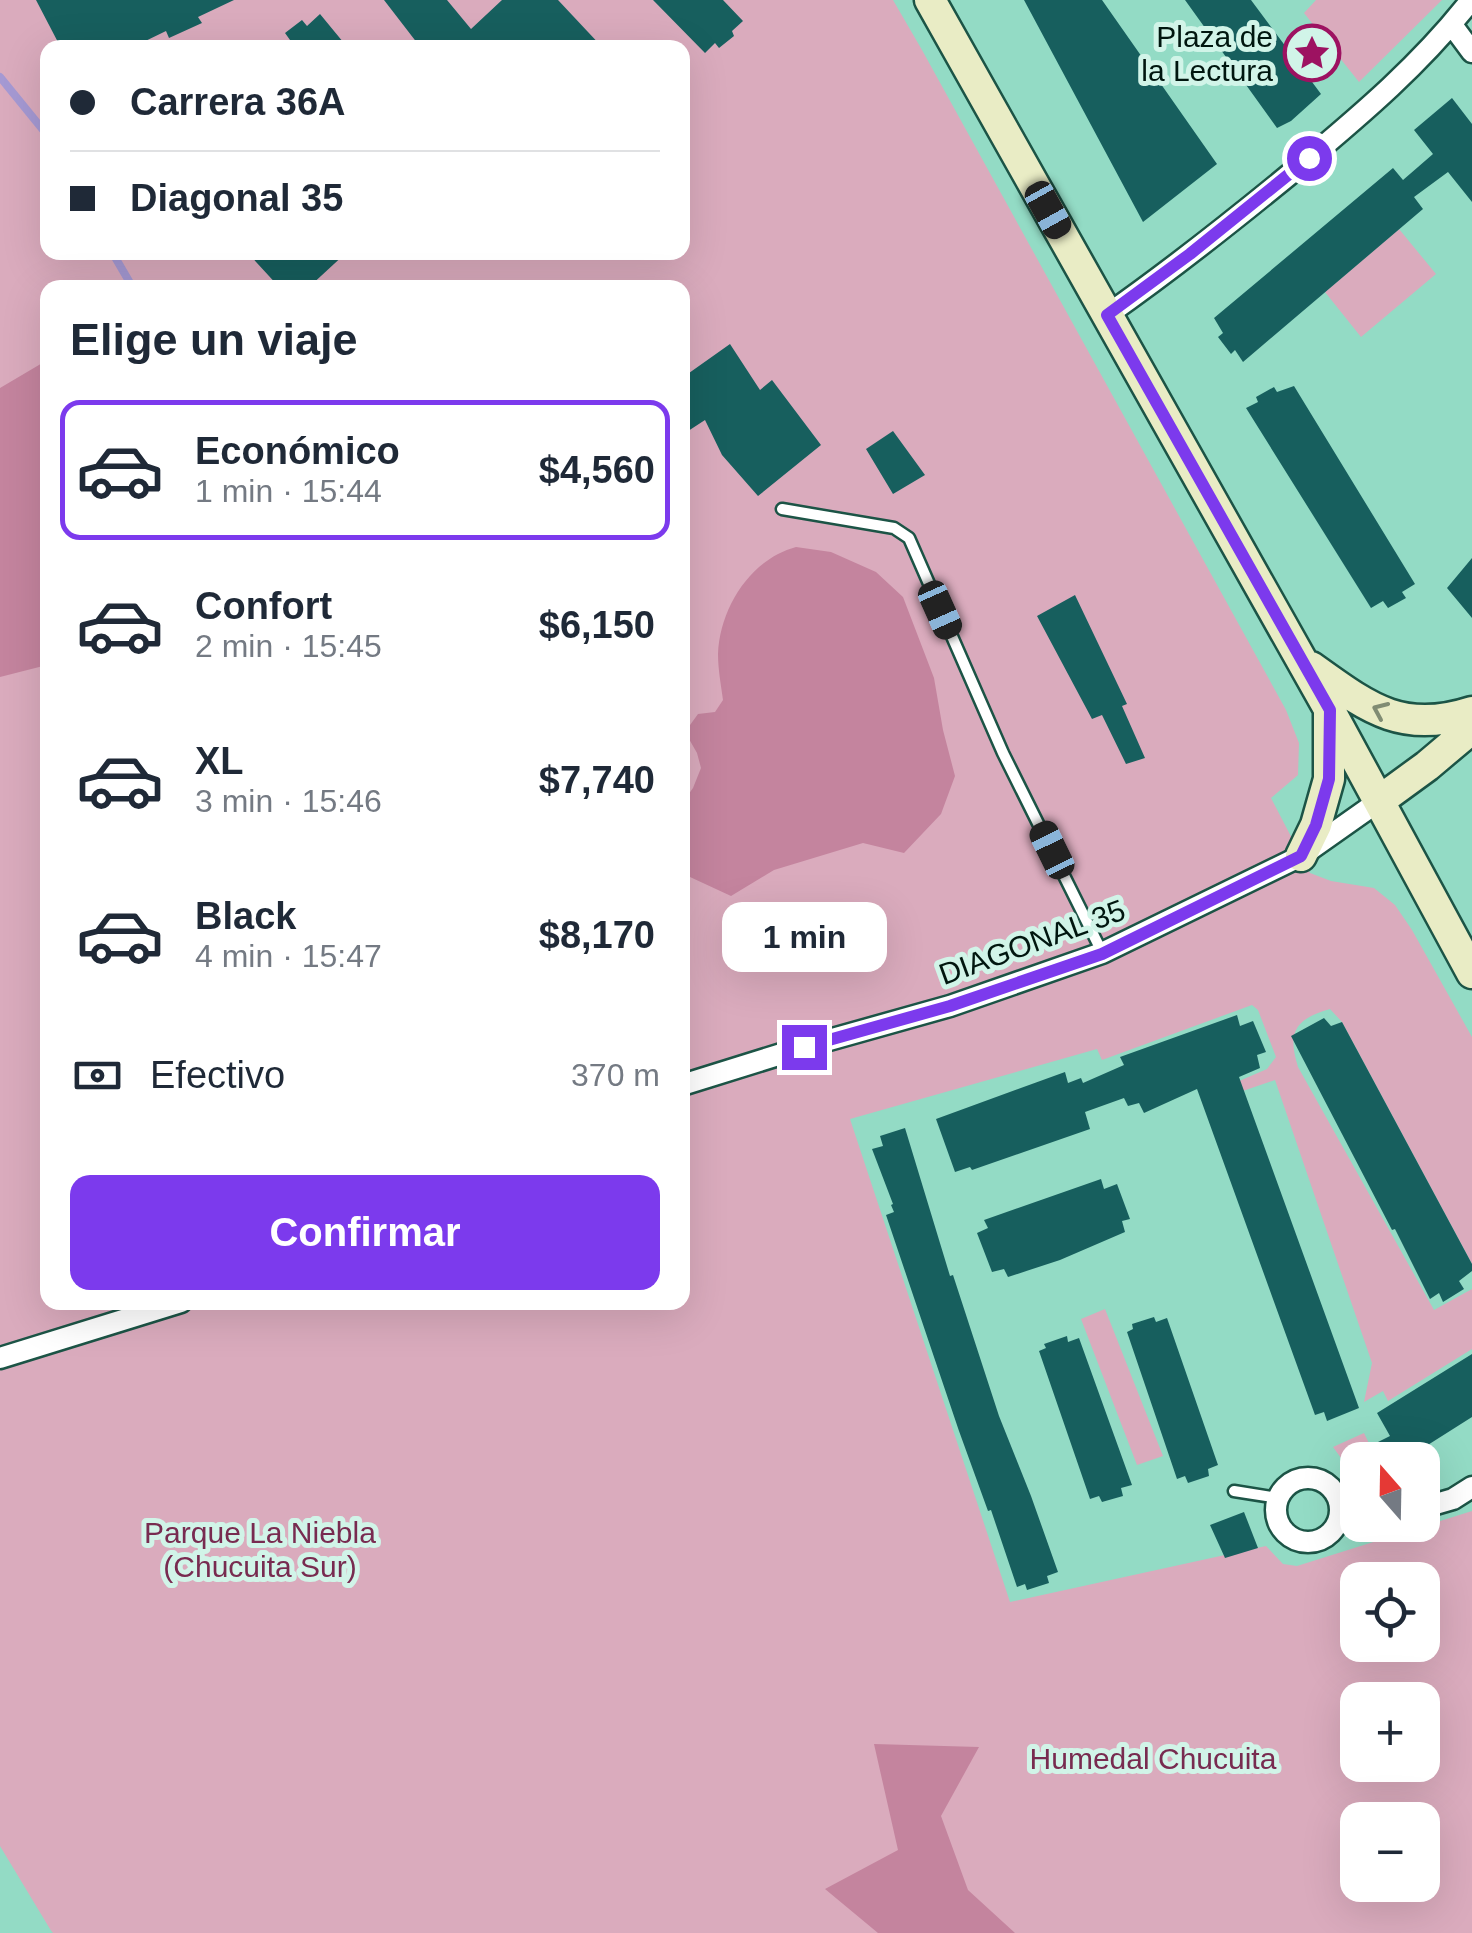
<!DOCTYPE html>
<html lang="es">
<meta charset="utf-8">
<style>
:root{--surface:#fff;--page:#f2f2f3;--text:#1f2937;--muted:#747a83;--line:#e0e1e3;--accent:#7c3aed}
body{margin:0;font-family:Helvetica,sans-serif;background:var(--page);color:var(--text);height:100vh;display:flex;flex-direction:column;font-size:38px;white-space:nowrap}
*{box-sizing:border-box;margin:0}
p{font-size:32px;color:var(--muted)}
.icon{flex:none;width:55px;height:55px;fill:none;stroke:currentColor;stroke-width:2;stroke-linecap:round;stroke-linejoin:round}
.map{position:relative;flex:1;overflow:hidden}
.panel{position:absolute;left:40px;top:280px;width:650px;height:1030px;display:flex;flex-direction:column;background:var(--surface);border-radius:20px;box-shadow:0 10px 40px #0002}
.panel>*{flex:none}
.guide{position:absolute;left:40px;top:40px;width:650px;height:220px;border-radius:20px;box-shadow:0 10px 40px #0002;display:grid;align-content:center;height:220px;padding:0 30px;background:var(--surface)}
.needle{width:65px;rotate:340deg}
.buttons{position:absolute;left:1340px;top:1442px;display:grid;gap:20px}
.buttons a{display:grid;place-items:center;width:100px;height:100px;border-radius:20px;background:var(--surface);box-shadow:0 10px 40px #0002;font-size:50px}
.end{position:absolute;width:45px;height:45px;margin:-22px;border:12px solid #7c3aed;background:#fff;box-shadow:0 0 0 5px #fff}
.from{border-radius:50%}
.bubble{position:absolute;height:70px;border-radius:20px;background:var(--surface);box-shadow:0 10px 40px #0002;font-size:32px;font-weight:700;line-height:70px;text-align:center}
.car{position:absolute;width:30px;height:60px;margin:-30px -15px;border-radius:12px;box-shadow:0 0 8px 2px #0007;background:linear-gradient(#222 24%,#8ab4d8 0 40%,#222 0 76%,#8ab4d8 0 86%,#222 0)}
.guide b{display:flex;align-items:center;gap:35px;height:95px;font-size:38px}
.guide b+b{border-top:2px solid var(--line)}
.guide i{width:25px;height:25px;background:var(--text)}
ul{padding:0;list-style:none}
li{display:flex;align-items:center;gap:30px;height:140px;margin:0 20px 15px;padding:0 10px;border:5px solid transparent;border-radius:20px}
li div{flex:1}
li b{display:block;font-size:38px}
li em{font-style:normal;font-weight:700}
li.active{border-color:var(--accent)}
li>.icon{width:90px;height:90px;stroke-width:1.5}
h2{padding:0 30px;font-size:45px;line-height:120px}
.pay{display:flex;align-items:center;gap:25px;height:110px;padding:0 30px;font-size:38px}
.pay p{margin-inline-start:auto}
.primary-button{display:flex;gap:20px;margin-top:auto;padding:20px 30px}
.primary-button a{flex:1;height:115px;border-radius:20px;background:var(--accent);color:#fff;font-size:40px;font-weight:700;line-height:115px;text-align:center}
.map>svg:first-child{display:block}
</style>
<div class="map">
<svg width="1472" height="1933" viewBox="0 0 1472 1933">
<rect width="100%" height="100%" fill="#93dbc5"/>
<path fill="#daabbd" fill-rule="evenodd" d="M0,0H893L922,50L1286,710L1299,743L1298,775L1271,798L1310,873L1331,881L1374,888L1395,905L1412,930L1472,1037V1264L1342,1022L1330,1009C1295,1019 1287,1032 1298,1067L1434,1310L1472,1289V1349L1388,1401L1383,1391L1364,1402L1372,1363L1275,1080L1202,1105L1216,1091L1267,1069L1276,1057L1258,1010L1252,1005L1102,1060L1097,1049L850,1119L1010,1602L1266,1546L1283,1564L1297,1566L1472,1511V1933H53L50,1929L0,1846ZM48,48H682V252H48ZM48,288H682V1302H48ZM1358,1580H1422V1645H1358ZM1358,1700H1422V1765H1358ZM1358,1820H1422V1885H1358Z
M1316,0H1442L1359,82L1304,13Z
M1399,229L1436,274L1361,337L1325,292Z
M1105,1309L1163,1456L1137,1465L1081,1319Z
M1364,1433L1377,1460H1358L1357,1492L1341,1458L1333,1447Z"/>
<path fill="#c4849e" d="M44,362L48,364L47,665L0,677V388Z
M796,547L831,552L876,572L903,597L934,678L943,730L955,776L941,814L904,853L863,843L774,870L731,896L690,877L683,869V802L693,788L701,768L697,753L685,732L698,714L715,712L723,700C721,685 718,669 718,654C720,607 751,559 796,547Z
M874,1744L979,1747L941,1816L968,1890L1015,1933H878L825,1889L898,1850Z"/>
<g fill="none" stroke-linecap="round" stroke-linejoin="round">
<path stroke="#a599d3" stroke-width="8" d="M0,77L48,136
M112,252L133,288"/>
</g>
<path fill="#175f5e" d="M36,0H234L198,17L202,23L169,38L166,31L131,48H61Z
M384,0H447L471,29L502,0H558L603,48H421Z
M653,0H723L743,21L732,31L734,36L719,48L715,43L705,53Z
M1024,0H1102L1217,164L1143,222Z
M1185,0H1251L1321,94L1291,121L1277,128Z
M320,14L348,48H282L290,40L285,33L302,20L307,26Z
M1452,98L1472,124V202L1448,172L1414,197L1423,209L1243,362L1235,350L1231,354L1218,337L1223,333L1214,318L1393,168L1403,180L1433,154L1414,130Z
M247,252H347L308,288H280Z
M730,344L760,390L772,380L821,445L758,496L722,455L705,420L682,435V378Z
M1294,386L1415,584L1402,592L1406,598L1388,608L1383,601L1371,608L1246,408L1258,402L1256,397L1274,387L1277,392Z
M893,431L925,475L893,494L866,449Z
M1472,558V618L1447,588Z
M1075,595L1127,704L1122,706L1145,758L1126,764L1102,715L1092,719L1037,616Z
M1237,1015L1240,1026L1253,1021L1266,1052L1257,1055L1260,1068L1239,1077L1359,1408L1327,1421L1324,1412L1315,1415L1197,1089L1144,1113L1139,1103L1128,1106L1124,1098L1085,1112L1090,1129L972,1170L970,1167L955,1172L936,1119L1065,1072L1068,1083L1081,1078L1083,1083L1124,1065L1120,1057Z
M1324,1018L1331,1026L1342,1022L1472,1264V1271L1459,1281L1464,1289L1443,1302L1439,1293L1430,1299L1395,1229L1392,1230L1291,1036Z
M905,1128L950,1276L953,1275L999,1416L1031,1496L1058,1572L1047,1576L1049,1583L1027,1590L1025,1584L1017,1587L991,1510L988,1511L959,1431L886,1215L894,1212L891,1205L893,1204L872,1149L883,1146L880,1136Z
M1101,1179L1104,1189L1117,1184L1130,1219L1122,1221L1125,1232L1060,1260L1008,1277L1004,1269L992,1272L977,1233L988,1228L984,1220Z
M1154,1317L1156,1322L1167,1318L1218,1465L1208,1469L1209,1476L1188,1483L1185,1476L1177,1479L1127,1332L1133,1329L1132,1324Z
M1067,1336L1068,1342L1079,1338L1132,1485L1121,1488L1123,1496L1102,1502L1099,1496L1090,1499L1039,1351L1046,1348L1044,1344Z
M1472,1354V1417L1412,1455L1406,1448L1386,1460H1377L1370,1446L1390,1436L1377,1413Z
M1244,1512L1258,1548L1225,1558L1210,1525Z"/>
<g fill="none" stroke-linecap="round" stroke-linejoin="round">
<g stroke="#1c5446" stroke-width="15">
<path id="lane" d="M782,509L894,528L909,538L1003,753L1102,952
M1234,1491L1278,1498"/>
</g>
<g stroke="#1c5446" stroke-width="25">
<path id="street" d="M1452,25L1472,52
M1107,315C1174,268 1238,217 1301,165C1362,114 1422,63 1471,0
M682,1085L804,1047L950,1006L1102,953L1301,856L1379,801
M0,1358L181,1302
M1276 1510a32 32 0 1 1 64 0a32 32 0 1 1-64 0Z
M1422,1508L1453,1499L1472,1487"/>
</g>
<g stroke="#1c5446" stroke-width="35">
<path id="secondary" d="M930,0L1329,709L1472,973
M1311,667C1367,707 1401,735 1472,712
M1379,801L1427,766L1472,728
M1301,856L1316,825L1329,779V712"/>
</g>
<use href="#lane" stroke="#fff" stroke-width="10"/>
<use href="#street" stroke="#fff" stroke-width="20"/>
<use href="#secondary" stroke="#e9ecc5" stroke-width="30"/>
</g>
<defs><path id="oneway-chevron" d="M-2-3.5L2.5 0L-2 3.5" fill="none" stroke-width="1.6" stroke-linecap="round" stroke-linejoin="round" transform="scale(2.5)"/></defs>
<use stroke="#808c73" href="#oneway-chevron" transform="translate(1380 710) rotate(-156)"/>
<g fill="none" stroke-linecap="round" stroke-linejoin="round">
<path stroke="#7c3aed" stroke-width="12" d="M804,1047L950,1006L1102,954L1301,856L1316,825L1329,779L1330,710L1107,315L1190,254L1309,158"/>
</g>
<defs>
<g id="sight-ring" transform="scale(2.875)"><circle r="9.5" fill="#d1f4e8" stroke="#9d1261" stroke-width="1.5"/><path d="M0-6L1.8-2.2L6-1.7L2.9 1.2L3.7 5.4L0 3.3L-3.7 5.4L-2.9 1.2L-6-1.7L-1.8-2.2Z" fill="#9d1261"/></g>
</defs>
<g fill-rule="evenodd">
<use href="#sight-ring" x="1312" y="53"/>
</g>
<g text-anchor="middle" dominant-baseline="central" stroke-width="10" stroke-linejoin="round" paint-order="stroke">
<g font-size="30" fill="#00160f" stroke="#d1f4e8" text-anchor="end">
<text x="1273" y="36">Plaza de<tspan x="1273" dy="34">la Lectura</tspan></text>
</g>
<g font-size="30" fill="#00160f" stroke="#d1f4e8">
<text transform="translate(1032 942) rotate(-20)">DIAGONAL 35</text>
</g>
<g font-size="30" fill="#782b50" stroke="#d1f4e8">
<text x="260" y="1532">Parque La Niebla<tspan x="260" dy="34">(Chucuita Sur)</tspan></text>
<text x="1153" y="1758">Humedal Chucuita</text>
</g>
</g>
</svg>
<div class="buttons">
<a><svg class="needle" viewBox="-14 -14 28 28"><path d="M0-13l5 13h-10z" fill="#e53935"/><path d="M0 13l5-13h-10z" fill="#747a83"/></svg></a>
<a><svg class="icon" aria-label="locate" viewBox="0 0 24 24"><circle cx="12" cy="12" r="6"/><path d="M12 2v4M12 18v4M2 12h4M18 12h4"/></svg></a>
<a>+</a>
<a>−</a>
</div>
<i class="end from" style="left:1309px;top:158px"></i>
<i class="end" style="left:804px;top:1047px"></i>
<div class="bubble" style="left:722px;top:902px;width:165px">1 min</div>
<i class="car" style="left:1048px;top:210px;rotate:151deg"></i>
<i class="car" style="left:940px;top:610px;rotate:156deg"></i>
<i class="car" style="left:1052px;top:850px;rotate:334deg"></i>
<div class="guide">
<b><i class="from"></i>Carrera 36A</b>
<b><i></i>Diagonal 35</b>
</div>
<section class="panel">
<h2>Elige un viaje</h2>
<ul>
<li class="active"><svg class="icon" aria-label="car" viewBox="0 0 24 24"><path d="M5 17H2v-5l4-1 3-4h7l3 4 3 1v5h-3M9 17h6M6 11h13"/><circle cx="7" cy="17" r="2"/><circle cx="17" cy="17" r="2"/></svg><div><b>Económico</b><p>1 min · 15:44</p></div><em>$4,560</em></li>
<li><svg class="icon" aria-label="car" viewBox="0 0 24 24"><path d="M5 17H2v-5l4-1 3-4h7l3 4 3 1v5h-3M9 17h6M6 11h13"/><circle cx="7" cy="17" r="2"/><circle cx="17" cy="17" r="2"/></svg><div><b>Confort</b><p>2 min · 15:45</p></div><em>$6,150</em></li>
<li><svg class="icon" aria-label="car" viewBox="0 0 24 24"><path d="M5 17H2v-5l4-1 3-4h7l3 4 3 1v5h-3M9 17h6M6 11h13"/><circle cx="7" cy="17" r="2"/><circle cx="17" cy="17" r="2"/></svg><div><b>XL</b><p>3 min · 15:46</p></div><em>$7,740</em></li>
<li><svg class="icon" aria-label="car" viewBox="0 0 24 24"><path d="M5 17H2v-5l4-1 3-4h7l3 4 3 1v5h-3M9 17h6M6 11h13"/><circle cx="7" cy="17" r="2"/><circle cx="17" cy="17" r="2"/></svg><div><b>Black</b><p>4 min · 15:47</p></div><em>$8,170</em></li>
</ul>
<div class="pay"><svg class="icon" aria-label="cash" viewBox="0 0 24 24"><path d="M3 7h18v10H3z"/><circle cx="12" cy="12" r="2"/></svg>Efectivo<p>370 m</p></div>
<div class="primary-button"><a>Confirmar</a></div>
</section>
</div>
